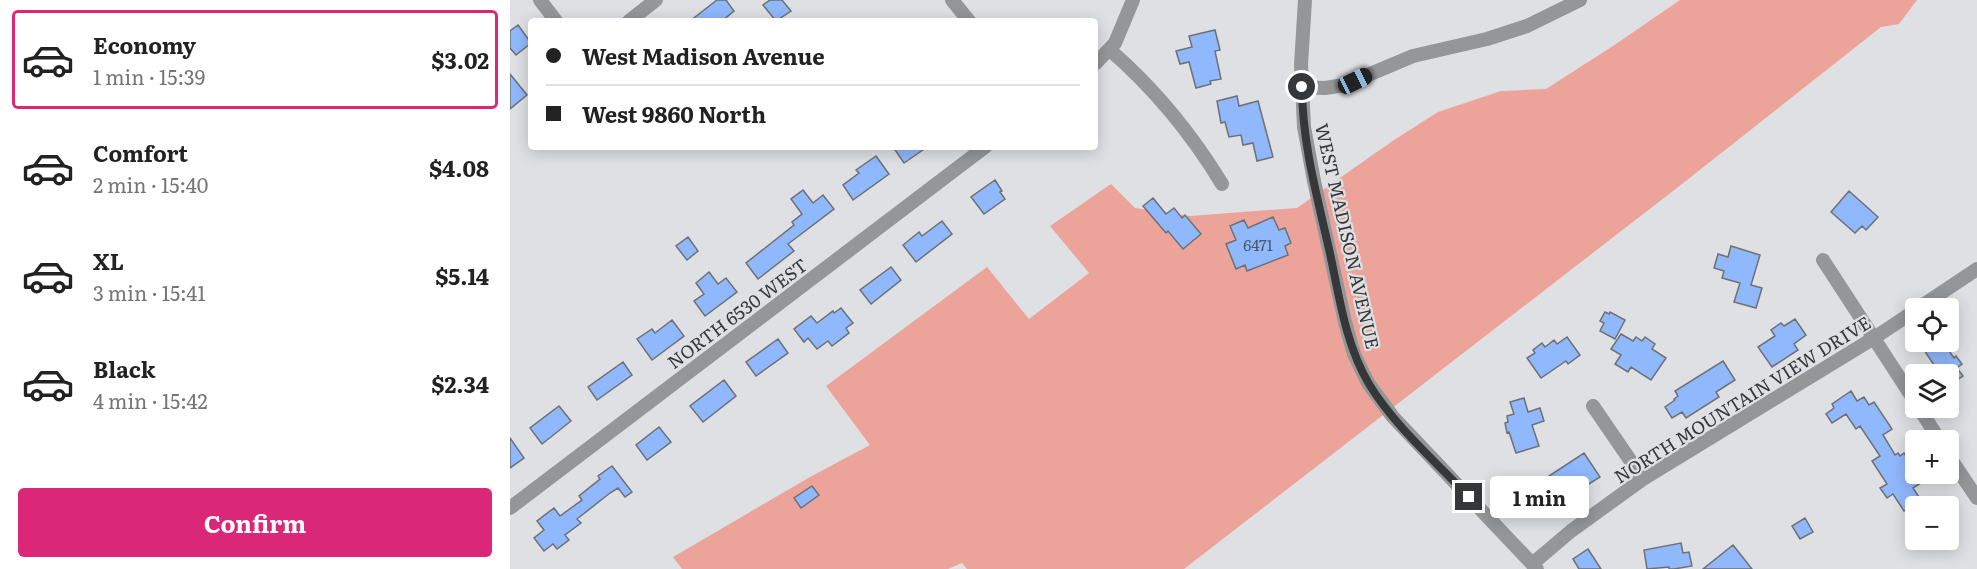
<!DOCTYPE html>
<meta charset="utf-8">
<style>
:root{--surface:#fff;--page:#f2f2f2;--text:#222;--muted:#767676;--line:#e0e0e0;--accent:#db2777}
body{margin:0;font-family:Literata,serif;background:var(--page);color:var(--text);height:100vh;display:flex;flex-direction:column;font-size:22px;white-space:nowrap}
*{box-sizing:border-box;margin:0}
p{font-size:20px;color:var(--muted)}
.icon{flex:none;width:33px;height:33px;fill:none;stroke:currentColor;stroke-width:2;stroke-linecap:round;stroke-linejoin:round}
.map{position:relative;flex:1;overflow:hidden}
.side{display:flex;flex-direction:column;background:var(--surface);width:510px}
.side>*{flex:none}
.guide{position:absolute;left:18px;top:18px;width:570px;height:132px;border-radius:6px;box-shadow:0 3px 15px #0003;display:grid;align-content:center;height:132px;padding:0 18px;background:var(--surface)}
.buttons{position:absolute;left:1395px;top:298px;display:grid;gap:12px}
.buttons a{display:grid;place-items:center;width:54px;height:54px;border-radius:6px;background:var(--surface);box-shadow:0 3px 15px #0003;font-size:30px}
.end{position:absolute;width:27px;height:27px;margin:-14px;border:8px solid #363738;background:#fff;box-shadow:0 0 0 3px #fff}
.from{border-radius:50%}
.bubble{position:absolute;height:42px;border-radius:6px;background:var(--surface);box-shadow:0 3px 15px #0003;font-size:20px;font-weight:700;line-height:42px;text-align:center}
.car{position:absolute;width:18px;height:36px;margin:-18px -9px;border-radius:8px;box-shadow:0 0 4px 2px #0007;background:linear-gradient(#222 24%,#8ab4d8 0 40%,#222 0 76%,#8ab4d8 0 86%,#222 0)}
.guide b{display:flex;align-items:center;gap:21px;height:57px;font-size:22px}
.guide b+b{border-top:2px solid var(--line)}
.guide i{width:15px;height:15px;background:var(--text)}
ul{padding:10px 0 0;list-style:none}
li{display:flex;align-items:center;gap:18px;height:99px;margin:0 12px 9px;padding:0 6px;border:3px solid transparent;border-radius:6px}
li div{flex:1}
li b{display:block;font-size:22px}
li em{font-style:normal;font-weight:700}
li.on{border-color:var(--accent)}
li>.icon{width:54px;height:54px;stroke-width:1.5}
.primary-button{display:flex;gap:12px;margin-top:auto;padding:12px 18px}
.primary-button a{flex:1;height:69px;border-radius:6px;background:var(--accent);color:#fff;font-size:24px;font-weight:700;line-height:69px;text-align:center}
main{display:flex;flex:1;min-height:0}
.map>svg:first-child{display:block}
</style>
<main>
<section class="side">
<ul>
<li class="on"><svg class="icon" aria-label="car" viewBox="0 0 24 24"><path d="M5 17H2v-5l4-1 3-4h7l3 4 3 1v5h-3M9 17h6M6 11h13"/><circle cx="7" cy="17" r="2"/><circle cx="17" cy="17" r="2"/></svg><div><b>Economy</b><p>1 min · 15:39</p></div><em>$3.02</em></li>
<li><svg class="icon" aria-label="car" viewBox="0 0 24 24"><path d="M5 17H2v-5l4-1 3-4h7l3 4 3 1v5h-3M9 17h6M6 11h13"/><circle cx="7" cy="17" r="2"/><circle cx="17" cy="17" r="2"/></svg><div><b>Comfort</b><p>2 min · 15:40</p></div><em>$4.08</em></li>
<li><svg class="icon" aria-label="car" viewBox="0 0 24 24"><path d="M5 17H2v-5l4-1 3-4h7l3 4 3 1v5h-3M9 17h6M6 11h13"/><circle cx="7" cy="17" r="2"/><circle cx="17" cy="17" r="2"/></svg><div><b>XL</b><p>3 min · 15:41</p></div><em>$5.14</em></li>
<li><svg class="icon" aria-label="car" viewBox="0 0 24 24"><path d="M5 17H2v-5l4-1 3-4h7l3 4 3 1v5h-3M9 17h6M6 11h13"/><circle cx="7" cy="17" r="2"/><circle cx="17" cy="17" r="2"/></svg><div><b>Black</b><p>4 min · 15:42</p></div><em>$2.34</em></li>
</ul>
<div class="primary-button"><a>Confirm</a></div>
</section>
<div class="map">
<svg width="1467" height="569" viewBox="0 0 1467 569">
<rect width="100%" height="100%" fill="#dee0e4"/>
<path fill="#eca49a" d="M1170,0H1407L1389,24L1371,27L1172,184L674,569H457L452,563L438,569H172L163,557L300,477L360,445L316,386L477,267L519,319L579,273L540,226L601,184L625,208L680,216L787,208L884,140L928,112L991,91L1036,89L1103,46Z"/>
<path fill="#90b8fd" stroke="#6e7073" stroke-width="1.5" d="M207,0H216L224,11L212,21H180Z
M260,0H272L281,11L266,21L253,5Z
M8,25L21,43L6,55L0,48V31Z
M705,30L710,50L705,51L711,79L700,81L701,84L686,88L679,62L670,64L666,51L682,47L679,36Z
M0,74L17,95L0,109Z
M727,96L729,106L748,101L763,157L747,161L743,143L733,145L731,135L719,137L715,122L711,123L707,101Z
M383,147H417L394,163Z
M366,156L379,174L343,200L333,185L349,173L346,170Z
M485,180L492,191L490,192L495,199L474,214L461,197Z
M293,190L303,203L313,195L324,209L278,244L284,251L248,279L236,263L284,225L282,222L292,214L281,199Z
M1339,191L1368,217L1356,230L1352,226L1345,233L1321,212Z
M643,198L656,214L664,208L672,218L675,215L691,234L673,249L658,231L656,233L633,206Z
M763,217L769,230L775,228L781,243L775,246L778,255L737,271L735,265L726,269L716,244L726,240L720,226L734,220L738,228Z
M432,221L442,234L406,262L393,245L409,232L412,236Z
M178,237L188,251L177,260L166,246Z
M1221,246L1250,255L1241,285L1252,288L1246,308L1224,302L1230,283L1212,278L1214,271L1204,268L1208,254L1218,257Z
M381,267L391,280L361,304L350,290Z
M199,272L208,284L216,278L227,292L195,316L184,301L194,294L186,283Z
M331,308L343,323L336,328L339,333L322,346L318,341L307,349L298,338L294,342L284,329L301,316L307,323L323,311L324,313Z
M1095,312L1099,314L1100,312L1115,320L1105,339L1090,331L1094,323L1090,321Z
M1285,319L1296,335L1284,344L1288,350L1262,367L1248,347L1265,336L1261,330L1271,323L1274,326Z
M162,320L174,336L142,360L127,339L142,329L145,333Z
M1111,334L1123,341L1126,337L1132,341L1135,337L1145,344L1142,349L1156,358L1141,380L1121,367L1118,372L1105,364L1111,355L1101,349Z
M1057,337L1070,355L1058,364L1056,361L1031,378L1017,358L1025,353L1023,350L1032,343L1035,347L1044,340L1047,344Z
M268,339L278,353L246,376L236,362Z
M1420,342H1433L1444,358L1446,356L1452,364L1447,368L1453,376L1438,386V375H1424L1419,368L1424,365L1412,347Z
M1213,361L1225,380L1206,392L1209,397L1176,418L1172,412L1162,418L1155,407L1165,400L1164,399L1168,396L1165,391Z
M113,362L122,375L87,400L78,387Z
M214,380L226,396L193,422L180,406Z
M1341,391L1347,401L1354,397L1359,405L1364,402L1382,429L1373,435L1385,455L1388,453L1390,456L1394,453L1406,474H1409L1414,481L1403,488L1411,500L1394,511L1383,494L1377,498L1370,488L1377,484L1362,461L1370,456L1350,426L1346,429L1336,414L1322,423L1316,414L1324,408L1322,404Z
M1014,398L1018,412L1030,408L1034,421L1022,425L1029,446L1006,453L999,432L997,433L995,423L998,422L997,416L1004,414L1000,402Z
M49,406L61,421L32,444L20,428Z
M149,427L161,442L137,460L126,445Z
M0,438L14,458L0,468Z
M1074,453L1090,477L1079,484L1074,478L1050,493L1039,476Z
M102,466L122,492L115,497L108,488L100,493L67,519L71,523L55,535L59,540L47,549L43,544L34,551L24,538L34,530L27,521L44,508L50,516L72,500L69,496L90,479L88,476Z
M302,486L309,495L291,508L284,498Z
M1295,518L1303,532L1290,539L1282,526Z
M1171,543L1173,553L1179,552L1182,566L1164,569H1159V567L1137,569L1134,550Z
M1223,545L1242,569H1193Z
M1078,549L1091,569H1069L1063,559Z"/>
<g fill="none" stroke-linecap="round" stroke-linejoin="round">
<path stroke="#959698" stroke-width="14" d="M30,0L46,21
M442,0L459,21
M795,0L791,65L794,127L804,181L835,322L844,354L858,383L883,417L1027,569
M119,21L146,0
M600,50C645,89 681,133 712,184
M585,64L605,43L623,0
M791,87L815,88L834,85L903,56L977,39L1017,26L1070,0
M1313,260L1406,403
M1407,309L1467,269
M1083,406L1133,479
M1409,408L1430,441
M1438,455L1467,498
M0,508L475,147
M1022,564L1061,531L1133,479L1364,338L1406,310"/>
</g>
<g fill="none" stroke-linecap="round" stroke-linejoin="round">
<path stroke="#363738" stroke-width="8" d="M792,87C792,142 807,196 819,249C829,294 835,344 859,384C883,424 926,462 959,497"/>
</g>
<g text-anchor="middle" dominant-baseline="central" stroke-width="4.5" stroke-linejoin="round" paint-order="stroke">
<g font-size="15" fill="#4c5769">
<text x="748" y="244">6471</text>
</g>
<g font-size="18" fill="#363738" stroke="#dee0e4">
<text transform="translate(838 236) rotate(77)">WEST MADISON AVENUE</text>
<text transform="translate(227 313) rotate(-37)">NORTH 6530 WEST</text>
<text transform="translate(1232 399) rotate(-32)">NORTH MOUNTAIN VIEW DRIVE</text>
</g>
</g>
</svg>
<div class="buttons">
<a><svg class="icon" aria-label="locate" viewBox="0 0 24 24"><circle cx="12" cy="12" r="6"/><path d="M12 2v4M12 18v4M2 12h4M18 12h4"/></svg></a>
<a><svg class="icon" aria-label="layers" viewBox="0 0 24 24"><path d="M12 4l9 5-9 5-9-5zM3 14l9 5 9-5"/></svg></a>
<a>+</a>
<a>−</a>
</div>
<i class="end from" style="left:792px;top:87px"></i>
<i class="end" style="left:959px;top:497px"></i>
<div class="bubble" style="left:980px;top:476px;width:99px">1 min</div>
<i class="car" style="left:845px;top:81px;rotate:64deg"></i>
<div class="guide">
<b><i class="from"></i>West Madison Avenue</b>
<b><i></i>West 9860 North</b>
</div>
</div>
</main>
